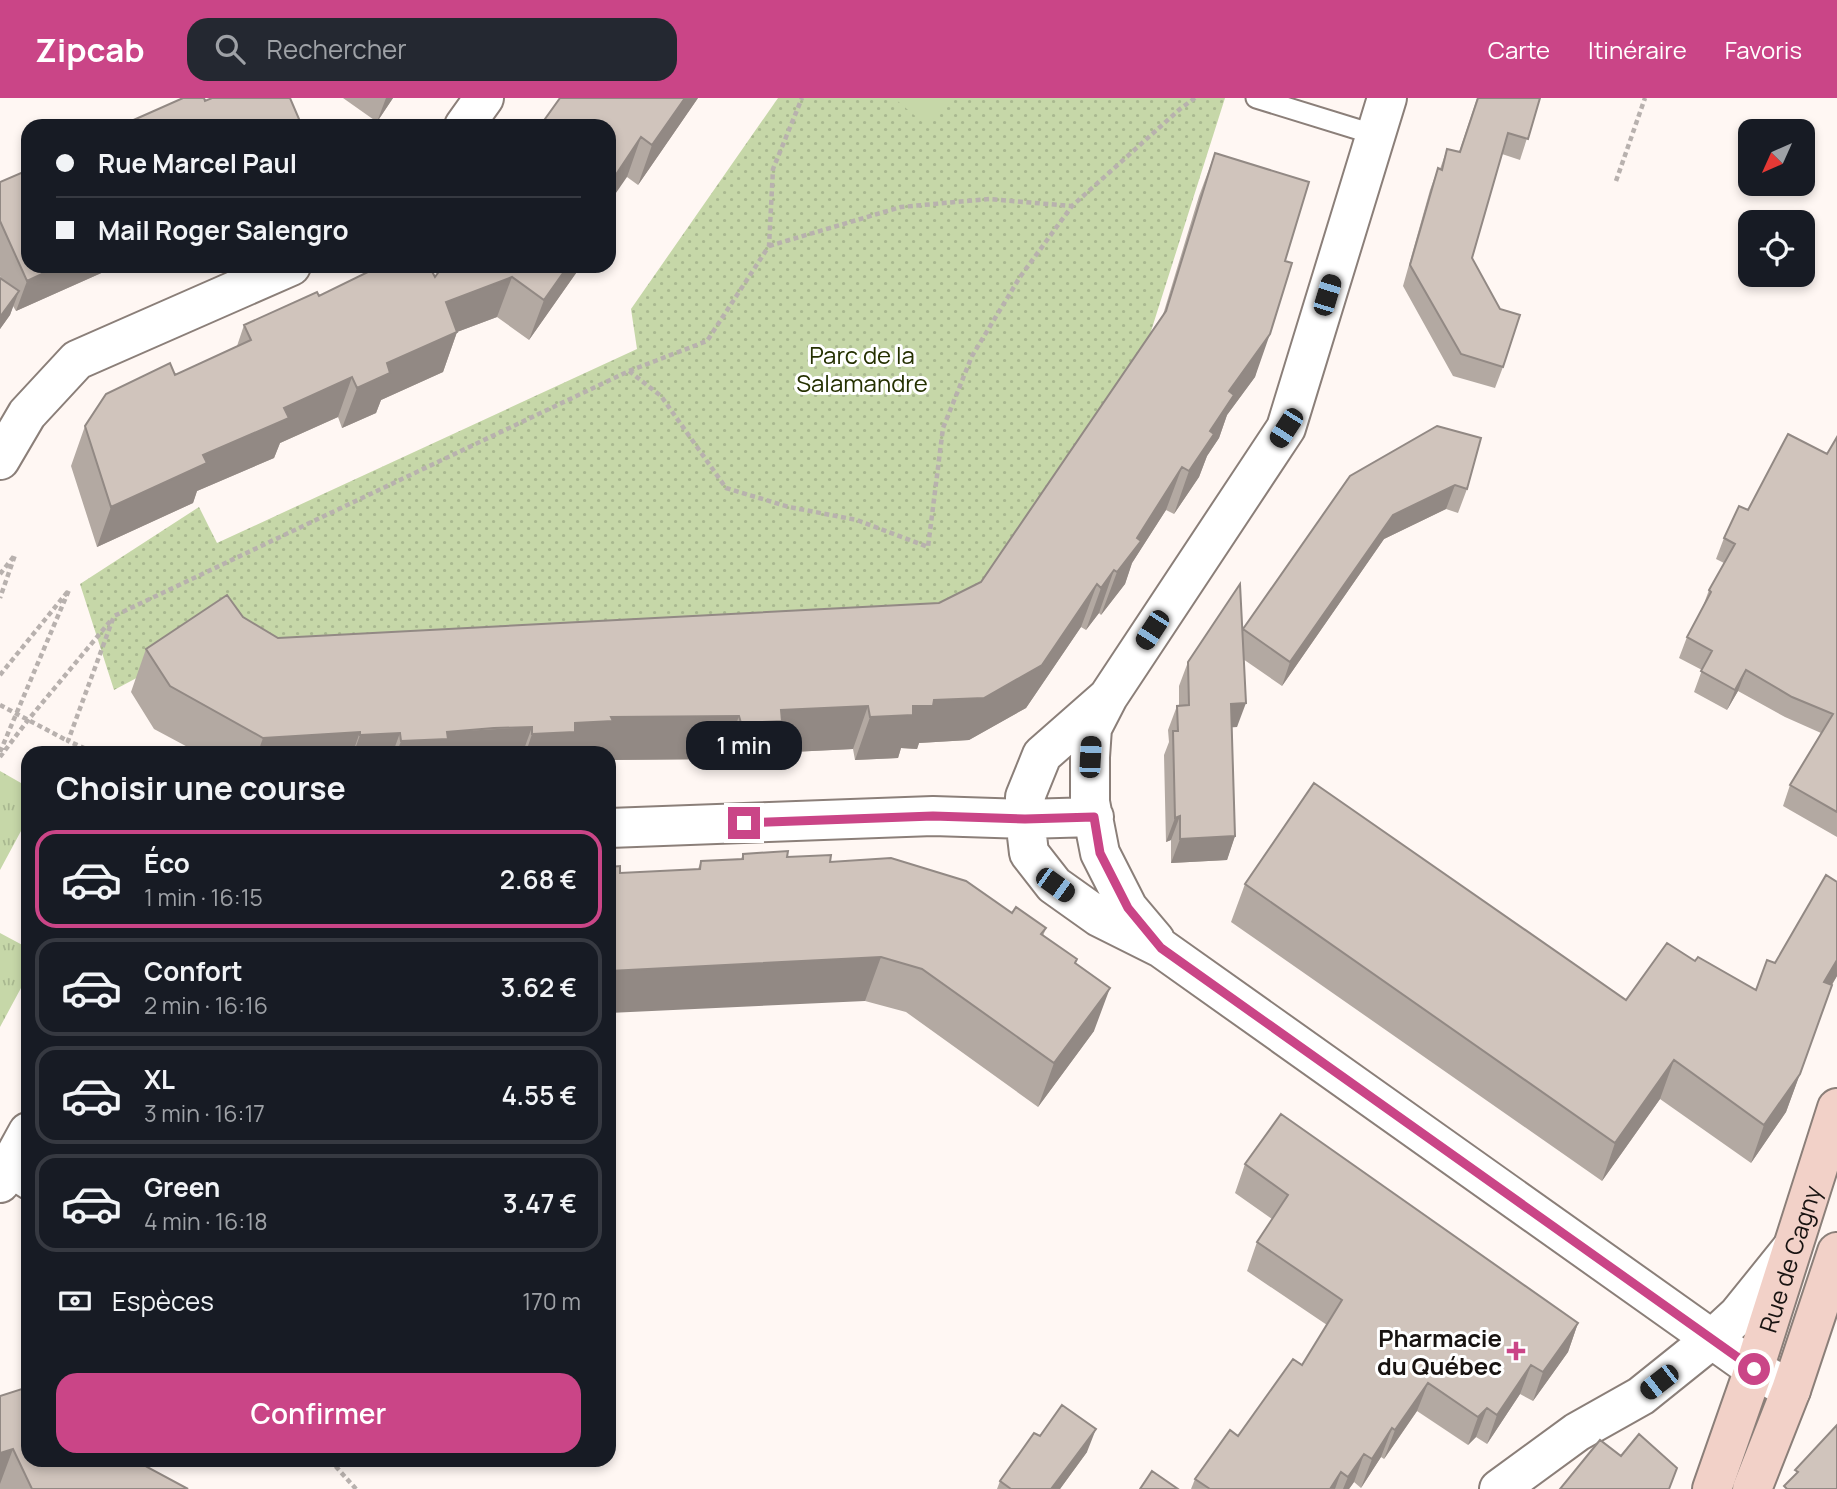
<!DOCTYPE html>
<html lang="fr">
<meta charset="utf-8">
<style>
:root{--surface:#171b24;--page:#242831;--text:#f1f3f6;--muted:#9ea1a6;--line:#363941;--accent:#ca4587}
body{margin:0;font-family:Manrope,sans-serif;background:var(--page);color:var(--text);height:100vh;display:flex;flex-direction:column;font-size:26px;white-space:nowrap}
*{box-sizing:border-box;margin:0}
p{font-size:23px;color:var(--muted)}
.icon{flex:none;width:38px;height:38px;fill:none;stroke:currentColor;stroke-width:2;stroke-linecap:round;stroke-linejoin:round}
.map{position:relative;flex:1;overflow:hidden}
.details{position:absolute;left:21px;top:648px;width:595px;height:721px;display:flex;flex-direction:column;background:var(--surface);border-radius:21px;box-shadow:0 4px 10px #0003}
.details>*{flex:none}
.guide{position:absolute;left:21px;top:21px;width:595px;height:154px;border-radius:21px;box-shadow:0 4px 10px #0003;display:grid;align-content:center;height:154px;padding:0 35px;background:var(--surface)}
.needle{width:46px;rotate:225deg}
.controls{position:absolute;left:1738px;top:21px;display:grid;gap:14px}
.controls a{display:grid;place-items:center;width:77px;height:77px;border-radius:14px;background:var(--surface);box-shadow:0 4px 10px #0003;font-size:35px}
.end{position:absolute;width:32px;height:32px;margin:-16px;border:9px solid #ca4587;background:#fff;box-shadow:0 0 0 4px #fff}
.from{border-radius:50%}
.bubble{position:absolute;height:49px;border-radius:21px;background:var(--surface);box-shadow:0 4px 10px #0003;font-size:23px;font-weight:600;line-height:49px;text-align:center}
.car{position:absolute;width:21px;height:42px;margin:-21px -10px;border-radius:9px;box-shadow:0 0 5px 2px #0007;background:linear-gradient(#222 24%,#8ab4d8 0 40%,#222 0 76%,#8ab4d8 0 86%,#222 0)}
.guide b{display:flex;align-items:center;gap:24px;height:66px;font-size:26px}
.guide b+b{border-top:2px solid var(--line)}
.guide i{width:18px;height:18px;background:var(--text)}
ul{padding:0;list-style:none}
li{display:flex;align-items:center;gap:21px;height:98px;margin:0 14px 10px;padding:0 21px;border:4px solid var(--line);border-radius:21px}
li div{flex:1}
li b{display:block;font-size:26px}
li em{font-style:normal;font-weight:600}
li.current{border-color:var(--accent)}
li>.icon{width:63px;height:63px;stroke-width:1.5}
h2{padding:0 35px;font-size:32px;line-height:84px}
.pay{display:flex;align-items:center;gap:18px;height:77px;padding:0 35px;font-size:26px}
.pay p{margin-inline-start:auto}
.primary-button{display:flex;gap:14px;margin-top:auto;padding:14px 35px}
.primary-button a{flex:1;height:80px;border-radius:21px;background:var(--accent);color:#fff;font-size:28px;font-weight:600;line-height:80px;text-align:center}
header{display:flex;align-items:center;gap:42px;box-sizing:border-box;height:98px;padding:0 35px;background:var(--accent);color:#fff}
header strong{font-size:33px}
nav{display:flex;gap:38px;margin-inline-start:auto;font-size:24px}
.search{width:490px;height:63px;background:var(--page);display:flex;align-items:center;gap:18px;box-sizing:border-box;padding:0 24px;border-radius:21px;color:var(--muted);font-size:26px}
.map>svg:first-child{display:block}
</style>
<header>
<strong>Zipcab</strong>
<div class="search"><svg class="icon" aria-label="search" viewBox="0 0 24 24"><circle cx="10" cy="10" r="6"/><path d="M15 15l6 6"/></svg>Rechercher</div>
<nav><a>Carte</a><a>Itinéraire</a><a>Favoris</a></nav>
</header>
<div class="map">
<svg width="1837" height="1391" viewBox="0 0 1837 1391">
<defs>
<pattern id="grass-tufts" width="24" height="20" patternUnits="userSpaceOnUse" patternTransform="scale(1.75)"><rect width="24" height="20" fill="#c6d7a8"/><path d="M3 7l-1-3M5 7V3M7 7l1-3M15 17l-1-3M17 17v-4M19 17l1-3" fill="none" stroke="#a9b890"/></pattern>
<pattern id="park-dots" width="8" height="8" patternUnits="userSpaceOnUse" patternTransform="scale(1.75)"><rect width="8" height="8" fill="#c6d7a8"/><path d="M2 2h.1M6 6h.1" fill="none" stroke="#a9b890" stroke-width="1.8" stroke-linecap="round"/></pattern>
</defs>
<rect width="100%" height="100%" fill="#fff7f3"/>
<path fill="url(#grass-tufts)" d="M0,673L28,689V720L0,772Z
M0,835L28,850V877L0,929Z"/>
<path fill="url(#park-dots)" d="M778,0H1225L1146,249L962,521L269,573L221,535L114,592L80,486L199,409L217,445L637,251L631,211Z"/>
<path fill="#c6d7a8" d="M894,0H951L927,28Z"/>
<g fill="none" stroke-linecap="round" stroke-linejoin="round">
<g stroke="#8b7f79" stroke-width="23">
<path id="service" d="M1256,0L1376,37
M4,1077L28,1092"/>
</g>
<g stroke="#8b7f79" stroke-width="42">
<path id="minor" d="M464,28L484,0
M0,362L27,316L77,262L291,168
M1108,599L1042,657L1025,699V721L1029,755L1054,787L1099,819L1161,850L1754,1271L1791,1292
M609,730L933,718L1025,721L1094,719
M1155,842L1128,810L1100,755L1090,704V659L1092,630L1108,599L1286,330L1387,0
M0,1085L28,1034
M1499,1391L1577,1334L1641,1298L1712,1241L1738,1217L1792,1150"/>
</g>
<g stroke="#8b7f79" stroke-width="42">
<g id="secondary">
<path id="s1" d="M1712,1391L1754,1271L1837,1010"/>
<path d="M1752,1391L1791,1292L1837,1154"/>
</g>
</g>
<path stroke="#b8b1ae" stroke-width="4.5" stroke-dasharray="5 3.5" stroke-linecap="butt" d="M1616,83L1645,0
M769,148L901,109L989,101L1071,108
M629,273L661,298L726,390L789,409L857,422L928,449L943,330L972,258L1020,179L1072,108L1180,11L1195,0
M0,476L15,457L0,500
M0,577L69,492L0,654
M0,607L68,643
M93,654L68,643L114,518L629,273L707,243L769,148L773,71L802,0
M0,659L28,622L112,521
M330,1362L356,1391"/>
<use href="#service" stroke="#fff" stroke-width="19"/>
<use href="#minor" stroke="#fff" stroke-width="38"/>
<use href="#secondary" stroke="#f2d1c8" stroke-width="38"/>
</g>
<path fill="#b3a9a2" d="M343,0H393L377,24Z
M698,0L638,87L627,79L609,28Z
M1477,0H1540L1520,62L1502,56L1472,160L1503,269L1495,290L1453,278L1403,188L1430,92L1438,70L1440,71L1447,51L1459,54Z
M1215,55L1285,163L1255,279L1227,317L1219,340L1207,358L1199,379L1174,416L1166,412L1132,465L1125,486L1101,517L1099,515L1086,532L1081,529L1026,610L969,642L919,645L917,651L901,650L898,660L855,662L853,651L771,655L766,666L725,668L724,661L609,662V654H197L154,631L131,594L146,551L243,519L278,540L939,505L981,484L1162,220L1199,98Z
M0,84L117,168L16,213L13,208L10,217L0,231V180L1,181L0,178Z
M443,168H581L529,242L497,219L457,234L443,274L381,302L376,315L342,330L338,319L280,345L274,360L197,393L193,405L97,449L71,368L85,328L175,277L237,248L244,227L319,198L435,179Z
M1437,328L1467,391L1458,415L1446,411L1384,441L1282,588L1243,561L1237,629H1232L1235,738L1227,762L1171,765V742L1166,744L1164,657L1169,644L1168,632L1177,608H1179V588L1188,564L1242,533L1243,531Z
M1837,339V739L1783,708L1790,687L1821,635L1785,619L1738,593L1727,612L1694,594L1702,572L1679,560L1687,539L1702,511L1709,492L1724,465L1716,461L1724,440L1748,412L1827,356Z
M743,756L787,759L830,764L1012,815L1046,830L1043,838L1076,866L1094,933L1038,1009L906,914L865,903L620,775L698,771L701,763L741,761Z
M1837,784V878L1832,887L1786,1014L1751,1065L1660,1001L1602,1083L1231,824L1245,786L1626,902L1695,863L1756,892L1775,865Z
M1245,1066L1578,1225L1568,1254L1533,1303L1520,1296L1487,1346L1476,1339L1468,1347L1417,1313L1384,1361L1381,1359L1361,1390L1354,1384L1349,1391H1191L1195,1381L1238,1338L1302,1267L1327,1227L1247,1173L1257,1144L1272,1121L1235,1095Z
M0,1298L28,1362H152L149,1370L188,1391H0Z
M1040,1338L1087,1354L1060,1391H997L1000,1383Z"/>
<path fill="#928984" d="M386,0H393L377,24Z
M685,0H698L638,87L652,47Z
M641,39L627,79L609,105V87Z
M59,168H117L16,213L27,183Z
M568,168H581L529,242L544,202Z
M512,179L497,219L457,234L443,274L381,302L376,315L342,330L357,290L387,265L446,204Z
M19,193L10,217L0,231V219Z
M1270,236L1255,279L1227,317L1219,340L1207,358L1199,379L1174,416L1189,373L1229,293Z
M352,279L338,319L280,345L274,360L197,393L193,405L97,449L111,409L284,310Z
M1182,369L1166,412L1132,465L1125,486L1101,517L1117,474L1137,440Z
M1455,387L1446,411L1384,441L1282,588L1290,564L1393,417Z
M1114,472L1099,515L1086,532L1101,490Z
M1097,486L1081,529L1026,610L969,642L919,645L917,651L901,650L898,660L855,662L870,619L913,608Z
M1746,572L1738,593L1727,612L1735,592Z
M1246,605L1237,629L1223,630L1231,606Z
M868,608L853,651L771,655L766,666L725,668L741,625L781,612Z
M739,618L724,661L609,662V654H526L532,636L575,625L611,619Z
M532,629L523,654H397L401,643L447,634Z
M360,634L353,654H258L263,640Z
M400,635L393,654H354L360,637Z
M1180,718L1171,742L1166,744L1175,720Z
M1235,738L1227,762L1171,765L1180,741Z
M881,859L865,903L609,915V873Z
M1837,862V878L1810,922L1824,884Z
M1110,890L1094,933L1038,1009L1054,965Z
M1674,962L1660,1001L1602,1083L1615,1045Z
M1800,976L1786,1014L1751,1065L1764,1027Z
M1578,1225L1568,1254L1533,1303L1543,1274Z
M1531,1267L1520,1296L1487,1346L1497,1317Z
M1428,1285L1417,1313L1384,1361L1395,1332Z
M1487,1310L1476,1339L1468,1347L1478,1319Z
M1392,1330L1381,1359L1361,1390L1372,1361Z
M1096,1331L1087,1354L1060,1391H1051Z
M13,1351L0,1386V1355Z
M1364,1356L1354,1384L1349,1391H1343L1348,1379Z
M1341,1374L1335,1391H1330Z"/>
<path fill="#d0c4bc" stroke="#928984" stroke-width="2" d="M183,0H204L205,3L212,0H290L302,28H120Z
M560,0H685L652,47L641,39L609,87V28H540Z
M1478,0H1540L1528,41L1508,35L1472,160L1500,211L1520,217L1503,269L1461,256L1410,167L1438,70L1442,72L1447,51L1460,54Z
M1215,55L1309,84L1285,163L1292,165L1270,236L1229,293L1234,297L1210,333L1214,336L1189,373L1182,369L1137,440L1141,443L1117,474L1114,472L1101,490L1097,486L1042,567L984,600L934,602L933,608H913V617L870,619L868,608L781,612L782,623L741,625L739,618L611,619L613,623L575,625V634L532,636V629L494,630L447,634L448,641L401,643L400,635L360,637V634L263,640L170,588L146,551L227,497L243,519L278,540L939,505L981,484L1166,213Z
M28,72V168H59L27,183L0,123V84Z
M380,168H429L435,179L443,168H568L544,202L512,179L446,204L457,234L387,265L390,275L357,290L352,279L284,310L289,320L203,357L207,365L111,409L85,328L106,296L170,265L175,277L251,242L244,227L317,194L319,198Z
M0,180L19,193L0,219Z
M1437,328L1481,340L1467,391L1455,387L1393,417L1290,564L1243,531L1350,378Z
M1788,336L1827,356L1837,339V714L1790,687L1833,616L1792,599L1746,572L1735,592L1701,573L1712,553L1687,539L1711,494L1709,492L1735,446L1724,440L1739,408L1748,412Z
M1240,486L1246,605L1231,606L1235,738L1180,741V718L1175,720L1173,633H1178L1177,608L1189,607L1188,564Z
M1314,685L1626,902L1667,845L1695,863L1698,859L1756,892L1767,862L1775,865L1826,777L1837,784V862L1824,884L1832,887L1800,976L1764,1027L1674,962L1615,1045L1245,786Z
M788,753L787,759L831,757L830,764L891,760L966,783L1012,815L1016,809L1046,830L1041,836L1077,861L1075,865L1110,890L1054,965L922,871L881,859L609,873V769L620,768V775L700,771L701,763L743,761V756Z
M1281,1016L1578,1225L1543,1274L1531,1267L1497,1317L1487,1310L1478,1319L1428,1285L1395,1332L1392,1330L1372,1361L1364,1356L1348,1379L1341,1374L1330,1391H1210L1195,1381L1230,1332L1238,1338L1293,1261L1302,1267L1342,1202L1257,1144L1288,1097L1245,1066Z
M28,1289V1362H152L147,1369L188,1391H32L13,1351L0,1355V1298Z
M1062,1307L1096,1331L1051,1391H1011L1000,1383L1034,1335L1040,1338Z
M1837,1327V1391H1787L1784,1388L1798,1374L1795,1372Z
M1639,1336L1677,1370L1669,1391H1560L1600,1342L1621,1358Z
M1152,1373L1178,1391H1140Z"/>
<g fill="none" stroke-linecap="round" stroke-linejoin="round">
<path stroke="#ca4587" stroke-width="9" d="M744,725L933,718L1025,721L1094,719L1100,755L1128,810L1161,850L1754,1271"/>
</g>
<path fill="#ca4587" stroke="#fff" stroke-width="2.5" d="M1512.5 1242.5h7v7h7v7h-7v7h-7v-7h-7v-7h7z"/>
<g text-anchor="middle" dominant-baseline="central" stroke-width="6" stroke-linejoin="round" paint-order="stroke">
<g font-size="24" fill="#243000" stroke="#fff">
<text x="862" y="256">Parc de la<tspan x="862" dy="28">Salamandre</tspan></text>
</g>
<g font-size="24" fill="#181311" stroke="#fff">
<text stroke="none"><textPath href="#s1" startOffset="243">Rue de Cagny</textPath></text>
</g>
<g font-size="24" font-weight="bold" fill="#181311" stroke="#fff" text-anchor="end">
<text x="1502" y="1239">Pharmacie<tspan x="1502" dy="28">du Québec</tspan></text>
</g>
</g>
</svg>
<div class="controls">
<a><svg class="needle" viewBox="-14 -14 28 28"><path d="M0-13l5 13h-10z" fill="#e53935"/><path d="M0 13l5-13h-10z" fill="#9ea1a6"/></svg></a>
<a><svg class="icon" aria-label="locate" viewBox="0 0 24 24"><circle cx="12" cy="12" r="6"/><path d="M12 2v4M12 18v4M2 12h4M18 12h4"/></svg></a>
</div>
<i class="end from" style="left:1754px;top:1271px"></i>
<i class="end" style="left:744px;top:725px"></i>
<div class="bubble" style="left:686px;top:623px;width:116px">1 min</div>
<i class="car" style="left:1327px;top:197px;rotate:17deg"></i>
<i class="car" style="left:1286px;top:330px;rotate:213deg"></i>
<i class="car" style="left:1152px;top:532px;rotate:213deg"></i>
<i class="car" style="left:1090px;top:659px;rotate:3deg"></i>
<i class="car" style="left:1055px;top:787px;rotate:126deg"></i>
<i class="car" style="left:1659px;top:1284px;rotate:232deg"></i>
<div class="guide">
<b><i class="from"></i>Rue Marcel Paul</b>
<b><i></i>Mail Roger Salengro</b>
</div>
<section class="details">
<h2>Choisir une course</h2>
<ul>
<li class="current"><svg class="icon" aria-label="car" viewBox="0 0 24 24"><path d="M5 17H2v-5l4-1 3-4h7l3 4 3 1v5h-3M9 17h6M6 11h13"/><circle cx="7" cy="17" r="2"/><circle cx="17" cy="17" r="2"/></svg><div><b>Éco</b><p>1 min · 16:15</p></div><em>2.68 €</em></li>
<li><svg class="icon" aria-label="car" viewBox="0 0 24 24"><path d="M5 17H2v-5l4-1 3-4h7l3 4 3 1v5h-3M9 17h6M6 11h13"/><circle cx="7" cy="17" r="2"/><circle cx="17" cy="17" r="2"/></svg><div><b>Confort</b><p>2 min · 16:16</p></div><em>3.62 €</em></li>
<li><svg class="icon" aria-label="car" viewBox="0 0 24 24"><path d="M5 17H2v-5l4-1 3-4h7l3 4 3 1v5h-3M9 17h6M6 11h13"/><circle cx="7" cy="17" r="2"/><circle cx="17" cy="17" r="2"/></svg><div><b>XL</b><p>3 min · 16:17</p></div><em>4.55 €</em></li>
<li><svg class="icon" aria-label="car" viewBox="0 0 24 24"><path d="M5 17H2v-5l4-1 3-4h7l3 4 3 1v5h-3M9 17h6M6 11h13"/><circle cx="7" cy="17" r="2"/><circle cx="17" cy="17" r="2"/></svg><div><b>Green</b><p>4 min · 16:18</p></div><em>3.47 €</em></li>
</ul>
<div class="pay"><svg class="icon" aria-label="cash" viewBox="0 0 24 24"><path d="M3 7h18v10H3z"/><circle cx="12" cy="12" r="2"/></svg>Espèces<p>170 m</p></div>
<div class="primary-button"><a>Confirmer</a></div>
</section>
</div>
